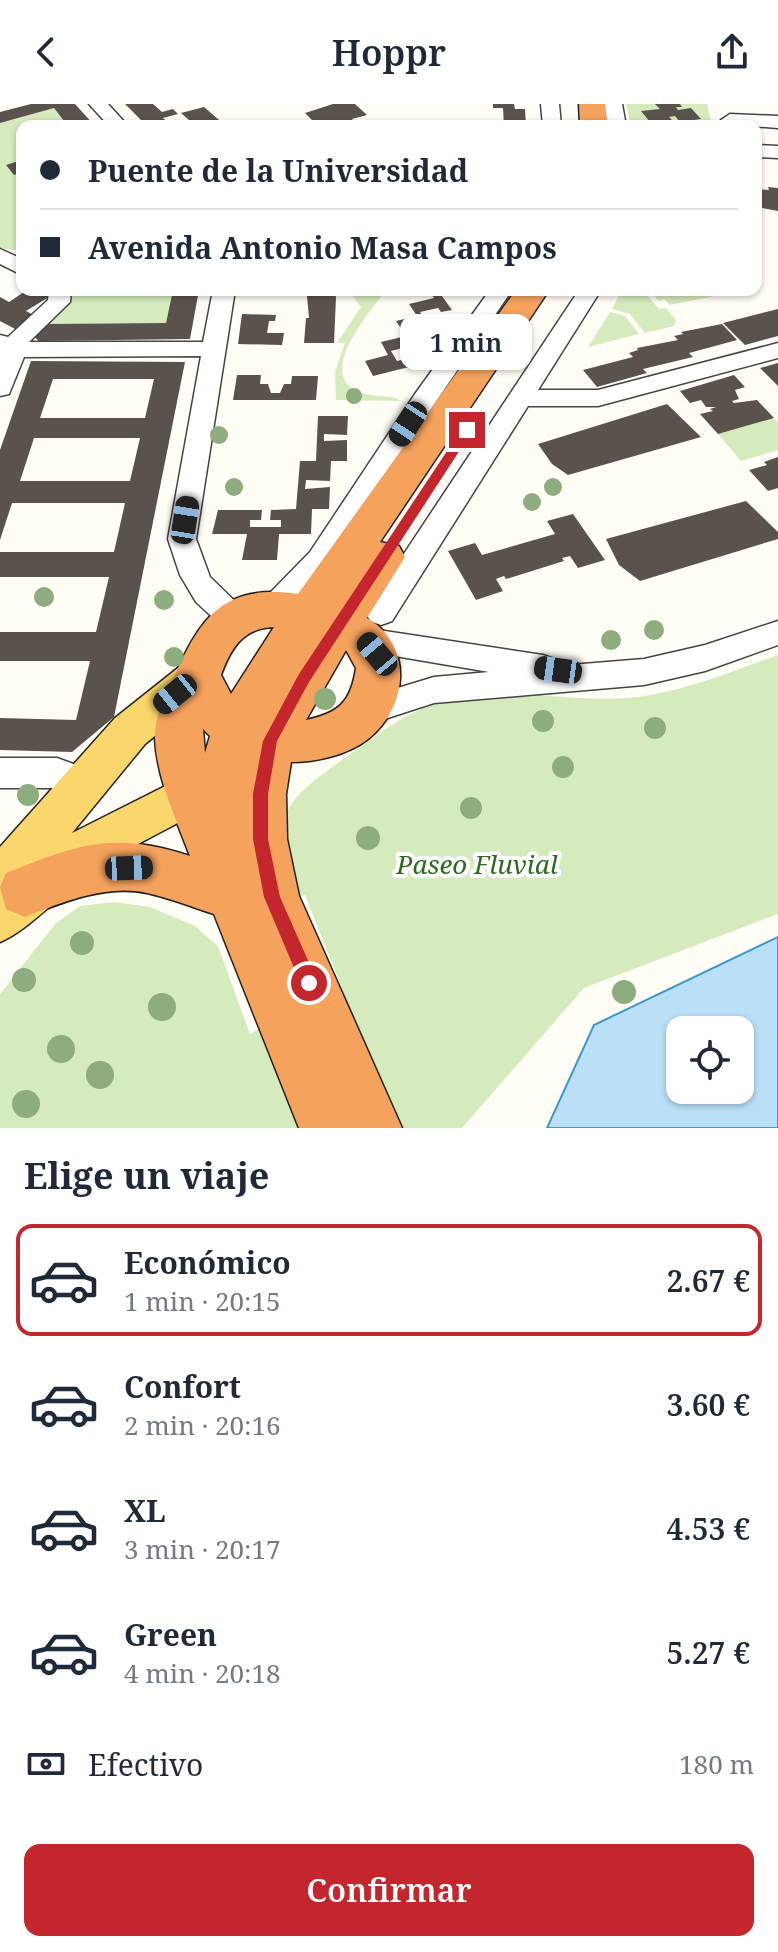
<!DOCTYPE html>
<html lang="es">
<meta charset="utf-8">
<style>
:root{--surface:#fff;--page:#f2f2f3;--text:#1f2937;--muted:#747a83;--line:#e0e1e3;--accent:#c4262e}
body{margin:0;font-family:"Noto Serif",serif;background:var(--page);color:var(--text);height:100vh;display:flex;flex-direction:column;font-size:30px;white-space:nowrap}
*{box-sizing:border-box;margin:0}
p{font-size:26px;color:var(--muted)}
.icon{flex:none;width:44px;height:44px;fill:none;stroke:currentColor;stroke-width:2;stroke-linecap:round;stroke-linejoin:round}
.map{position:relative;height:1024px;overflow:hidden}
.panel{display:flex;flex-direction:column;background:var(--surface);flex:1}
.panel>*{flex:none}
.guide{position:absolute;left:16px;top:16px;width:746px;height:176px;border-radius:16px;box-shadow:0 2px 6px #0004;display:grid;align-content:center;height:176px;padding:0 24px;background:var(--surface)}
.fabs{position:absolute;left:666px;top:912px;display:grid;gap:16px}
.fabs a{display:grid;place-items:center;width:88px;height:88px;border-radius:16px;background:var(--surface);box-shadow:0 2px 6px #0004;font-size:40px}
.end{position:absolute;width:36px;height:36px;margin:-18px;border:10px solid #c4262e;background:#fff;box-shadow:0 0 0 4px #fff}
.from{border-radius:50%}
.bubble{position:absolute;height:56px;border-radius:16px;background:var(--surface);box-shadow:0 2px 6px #0004;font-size:26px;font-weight:600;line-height:56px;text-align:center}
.car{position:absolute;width:24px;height:48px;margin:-24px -12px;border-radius:10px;box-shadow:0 0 6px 2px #0007;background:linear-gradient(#222 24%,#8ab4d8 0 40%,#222 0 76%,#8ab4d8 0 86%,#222 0)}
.guide b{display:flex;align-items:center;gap:28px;height:76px;font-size:30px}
.guide b+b{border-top:2px solid var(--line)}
.guide i{width:20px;height:20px;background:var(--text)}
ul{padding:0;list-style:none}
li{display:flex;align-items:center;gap:24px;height:112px;margin:0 16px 12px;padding:0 8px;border:4px solid transparent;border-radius:16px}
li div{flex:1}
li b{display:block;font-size:30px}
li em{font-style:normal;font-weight:600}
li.selected{border-color:var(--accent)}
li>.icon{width:72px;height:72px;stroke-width:1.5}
h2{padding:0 24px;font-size:36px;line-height:96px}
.pay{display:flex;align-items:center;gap:20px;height:88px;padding:0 24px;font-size:30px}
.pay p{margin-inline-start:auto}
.primary-button{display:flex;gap:16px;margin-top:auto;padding:16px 24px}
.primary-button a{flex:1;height:92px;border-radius:16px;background:var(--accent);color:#fff;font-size:32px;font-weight:600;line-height:92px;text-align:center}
header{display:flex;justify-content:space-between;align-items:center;height:104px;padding:0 24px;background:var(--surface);font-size:36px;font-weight:600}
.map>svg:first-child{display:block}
</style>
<header><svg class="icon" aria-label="back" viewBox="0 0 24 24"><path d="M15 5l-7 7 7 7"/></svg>Hoppr<svg class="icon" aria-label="share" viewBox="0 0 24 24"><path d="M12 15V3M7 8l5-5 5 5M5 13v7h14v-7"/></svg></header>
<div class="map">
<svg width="778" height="1024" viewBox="0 0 778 1024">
<rect width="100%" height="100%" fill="#fffdf5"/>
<path fill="#d5ebbd" d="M626,0H707L712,22H631Z
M54,4L64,17L45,22H22V56L14,70L22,68V147L0,144V19Z
M71,186L72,188L173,186L166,219L45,220Z
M348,186H386C370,209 312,272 362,289C374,293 395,291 401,297L336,296L335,268L345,239H337L361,203Z
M622,186H643L659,205L666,204L676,216L674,222L645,229L630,210L612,205Z
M649,186H745L670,201L664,195L659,197Z
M610,208L625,212L639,230L588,243Z
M774,314L778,318V346L741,357L718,330Z
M778,551V810L584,884L462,1024H0V890L56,819L80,802L114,798L150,803L195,822L218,842L250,930L340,879L305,791L294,794C279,706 271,707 346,653C374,633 400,612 434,600C500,577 581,604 651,591C694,583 736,566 778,551Z"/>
<path fill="#b9e0f7" stroke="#3f96cf" stroke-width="2" fill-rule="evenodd" d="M778,833V1024H547L594,921ZM680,926H740V986H680Z"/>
<path fill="#5a524d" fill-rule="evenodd" d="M31,0H75L95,22H48L64,17L54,4L0,19V8Z
M125,0H153L162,8L173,5L178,10L163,14L172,22H147Z
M333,0H355L367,11L352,15L356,22H318L305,9Z
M493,0H514L515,5H525L526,22H504L503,4H493Z
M655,0H680L682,3H676L678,6L691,4L701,15L680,18L675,12L669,13L672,16L650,18L641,7L660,5Z
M204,3L226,22H179L189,16L181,9Z
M22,56V68L14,71L6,61Z
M768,83L778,84V107L756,103L757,85L769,86Z
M27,186H35L49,193L26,207L37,213L17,226L0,217V193L9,198Z
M173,186H199L190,235L39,237L34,233L39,229L37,226L45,220L166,219Z
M245,186H333L336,193L334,239H304L306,214H309L307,192H244Z
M428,186L463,187L442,192L452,206L441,208L438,204L420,208L426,218L434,216L439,224L414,230L424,244L412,247L410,242L391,247L397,257L405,255L409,263L373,272L365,257L388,251L381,238L406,232L396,217L417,212L409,200L434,194Z
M778,205V232L745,241L723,219Z
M242,210L276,211L275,217H269L267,229H284L282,241L238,240Z
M722,220L737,236L689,249L693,253L643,265L647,269L597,283L583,266L633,253L629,249L638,246L637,244L678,236L674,232L683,230L681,228Z
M31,257L185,258L114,613L72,648L0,646V614L76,616L90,557H0V528H96L109,473H0V448H114L125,399H12L0,436V346ZM53,275H154L145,314H40ZM34,334H140L130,377H20Z
M778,259V282L760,264Z
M237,271H261L260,280H268L271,289H280L284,280H291L292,272H318L316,296H233Z
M734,271L745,283L735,286L739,295L732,297L734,299L757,296L774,314L718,330L700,310L713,307L710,305L716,303H706L701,296L690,299L680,287Z
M667,300L701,333L568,371L552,360L538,340Z
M318,312H348L347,331L324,330V337L347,336V357H331L330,377L306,376L305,385L330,383L329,405H312L311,430H279L277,456H242L247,430H212L218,406H262L261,416H250V423H281V416H270L271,406L296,405L300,357H316Z
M778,353V384L768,387L749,366L767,361L764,358Z
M746,397L778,428V435L640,477L619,461L606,435Z
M573,410L605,456L578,464L570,452L562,454L564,457L506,475L504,472L496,475L503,487L476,496L448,447L475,439L482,451L555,430L547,417Z"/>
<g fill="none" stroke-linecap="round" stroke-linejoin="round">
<g stroke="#444" stroke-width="3">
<path id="minor" d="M89,0H108L128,22H109Z
M541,0H559L561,22H543Z
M604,0H622L626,22H608Z
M730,10L778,12V24L723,20L721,16Z
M756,41L778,42V54L756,53Z
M0,145L22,155V171L0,160Z
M49,186H71L70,198L29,238H203L213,186H235L196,435L210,473L245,507L249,515L245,523L234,527L223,523L196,498L180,471L168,435L201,252L24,253L9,290L0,292V231L8,233L48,196Z
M490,186H512L433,302L330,464L285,512L274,516L263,512L259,504L263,496L310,448L415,290Z
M579,186H601L538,286H598L778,239V254L598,302H528L392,517L381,521L370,517L366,509L370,501Z
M778,517V541L705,567L644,581L434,599L366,621L355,617L350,607L355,597L434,573L489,568L354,545L350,536L354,527L365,524L543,551L554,555L558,562L644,555L705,541Z
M0,654H57L98,669L103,680L98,691L86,695L56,684H0Z"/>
</g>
<g stroke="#222" stroke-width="3">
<path id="major" d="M198,555L213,560L219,572L213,584L145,640L72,729L219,655L235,661L242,675L235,689C186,716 134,739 88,771C60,790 29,826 0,838V743L115,614L183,560Z"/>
</g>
<g stroke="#222" stroke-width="3">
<path id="highway" d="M579,0H605L608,22H580Z
M516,186H549L380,438L399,442L405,453L367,514C414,541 408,604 368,635C348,651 316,658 291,658L286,690L287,735L299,792L402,1024H299L214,810C192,803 170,794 147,789C106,780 63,798 25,813L6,805L0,783L6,769C79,740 113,727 190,752C176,715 157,675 155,635C154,613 164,597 172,577C200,515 221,479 298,490ZM274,523L231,590L221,571C231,544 243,524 274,523ZM346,546L356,564C351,598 339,609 306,616ZM203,625L210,632L205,649Z"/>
</g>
<use href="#minor" fill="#fff" fill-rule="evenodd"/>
<use href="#major" fill="#f9d66b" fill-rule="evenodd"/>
<use href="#highway" fill="#f5a25d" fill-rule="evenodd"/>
</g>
<g fill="#8dad7f">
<circle cx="354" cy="292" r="8"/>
<circle cx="219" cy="331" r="9"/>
<circle cx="234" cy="383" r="9"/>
<circle cx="553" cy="383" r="9"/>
<circle cx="532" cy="398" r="9"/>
<circle cx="44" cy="493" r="10"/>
<circle cx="164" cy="496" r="10"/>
<circle cx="654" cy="526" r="10"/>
<circle cx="611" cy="536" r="10"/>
<circle cx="174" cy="553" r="10"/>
<circle cx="325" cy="595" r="11"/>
<circle cx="543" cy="617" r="11"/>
<circle cx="655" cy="624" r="11"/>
<circle cx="563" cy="663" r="11"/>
<circle cx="28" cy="691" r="11"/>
<circle cx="471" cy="704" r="11"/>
<circle cx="368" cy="734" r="12"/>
<circle cx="82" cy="839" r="12"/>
<circle cx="24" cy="876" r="12"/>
<circle cx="624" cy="888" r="12"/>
<circle cx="162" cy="903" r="14"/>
<circle cx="61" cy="945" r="14"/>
<circle cx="100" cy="971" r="14"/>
<circle cx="26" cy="1000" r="14"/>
</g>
<path fill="#c4262e" d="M463,323L473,326L309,578L277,637L268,690V735L280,793L318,879L315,885L309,888L303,885L264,793L253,735V690L263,637L299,570Z"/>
<g text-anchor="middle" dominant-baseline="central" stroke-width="8" stroke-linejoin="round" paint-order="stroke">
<g font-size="26" font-style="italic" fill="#2f6b1f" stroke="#fff">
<text x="477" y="760">Paseo Fluvial</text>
</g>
</g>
</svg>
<div class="fabs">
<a><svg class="icon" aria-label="locate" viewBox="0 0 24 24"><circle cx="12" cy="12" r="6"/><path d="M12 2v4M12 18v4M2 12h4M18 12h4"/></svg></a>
</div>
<i class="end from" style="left:309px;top:879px"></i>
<i class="end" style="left:467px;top:326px"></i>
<div class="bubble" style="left:400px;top:210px;width:132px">1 min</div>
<i class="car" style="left:408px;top:320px;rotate:213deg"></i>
<i class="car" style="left:185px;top:416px;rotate:9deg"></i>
<i class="car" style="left:377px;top:550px;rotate:320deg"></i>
<i class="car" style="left:558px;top:566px;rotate:278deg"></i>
<i class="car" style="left:175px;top:590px;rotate:231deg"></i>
<i class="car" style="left:129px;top:764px;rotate:88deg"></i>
<div class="guide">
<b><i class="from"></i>Puente de la Universidad</b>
<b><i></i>Avenida Antonio Masa Campos</b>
</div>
</div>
<section class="panel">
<h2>Elige un viaje</h2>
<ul>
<li class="selected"><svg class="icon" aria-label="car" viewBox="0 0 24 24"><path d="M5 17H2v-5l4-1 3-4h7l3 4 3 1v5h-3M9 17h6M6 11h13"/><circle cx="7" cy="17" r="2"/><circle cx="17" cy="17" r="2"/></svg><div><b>Económico</b><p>1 min · 20:15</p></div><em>2.67 €</em></li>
<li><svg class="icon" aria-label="car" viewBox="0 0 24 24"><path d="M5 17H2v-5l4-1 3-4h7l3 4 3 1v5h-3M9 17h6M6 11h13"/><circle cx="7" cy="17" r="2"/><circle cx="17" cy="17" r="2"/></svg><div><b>Confort</b><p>2 min · 20:16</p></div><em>3.60 €</em></li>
<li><svg class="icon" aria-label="car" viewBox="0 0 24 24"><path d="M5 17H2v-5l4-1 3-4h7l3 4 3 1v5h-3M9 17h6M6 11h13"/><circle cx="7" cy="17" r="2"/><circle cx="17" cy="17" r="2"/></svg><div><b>XL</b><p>3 min · 20:17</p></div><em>4.53 €</em></li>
<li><svg class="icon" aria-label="car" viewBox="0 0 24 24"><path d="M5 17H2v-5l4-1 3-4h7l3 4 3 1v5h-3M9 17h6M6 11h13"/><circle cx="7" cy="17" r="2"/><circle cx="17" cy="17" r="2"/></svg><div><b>Green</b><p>4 min · 20:18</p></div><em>5.27 €</em></li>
</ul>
<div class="pay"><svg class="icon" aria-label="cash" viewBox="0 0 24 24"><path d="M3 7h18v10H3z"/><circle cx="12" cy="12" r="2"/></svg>Efectivo<p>180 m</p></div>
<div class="primary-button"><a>Confirmar</a></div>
</section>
